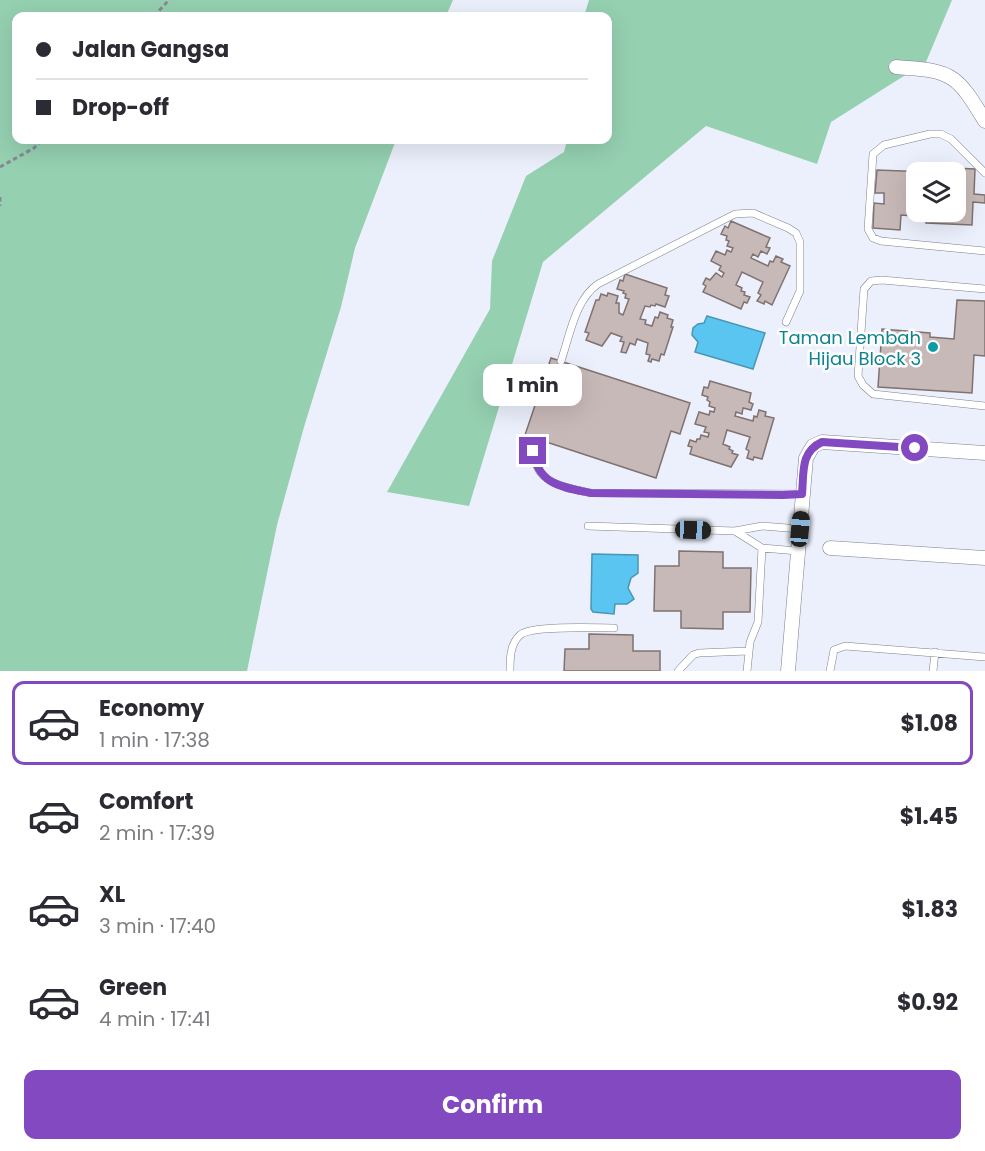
<!DOCTYPE html>
<meta charset="utf-8">
<style>
:root{--surface:#fff;--page:#f2f2f3;--text:#2b2b33;--muted:#7c7c81;--line:#e1e1e2;--accent:#8349c0}
body{margin:0;font-family:Poppins,sans-serif;background:var(--page);color:var(--text);height:100vh;display:flex;flex-direction:column;font-size:22px;white-space:nowrap}
*{box-sizing:border-box;margin:0}
p{font-size:20px;color:var(--muted)}
.icon{flex:none;width:33px;height:33px;fill:none;stroke:currentColor;stroke-width:2;stroke-linecap:round;stroke-linejoin:round}
.map{position:relative;height:671px;overflow:hidden}
.side{display:flex;flex-direction:column;background:var(--surface);flex:1}
.side>*{flex:none}
.banner{position:absolute;left:12px;top:12px;width:600px;height:132px;border-radius:12px;box-shadow:0 6px 24px #0002;display:grid;align-content:center;height:132px;padding:0 24px;background:var(--surface)}
.controls{position:absolute;left:906px;top:162px;display:grid;gap:12px}
.controls a{display:grid;place-items:center;width:60px;height:60px;border-radius:12px;background:var(--surface);box-shadow:0 6px 24px #0002;font-size:30px}
.end{position:absolute;width:27px;height:27px;margin:-14px;border:8px solid #8349c0;background:#fff;box-shadow:0 0 0 3px #fff}
.from{border-radius:50%}
.bubble{position:absolute;height:42px;border-radius:12px;background:var(--surface);box-shadow:0 6px 24px #0002;font-size:20px;font-weight:700;line-height:42px;text-align:center}
.car{position:absolute;width:18px;height:36px;margin:-18px -9px;border-radius:8px;box-shadow:0 0 4px 2px #0007;background:linear-gradient(#222 24%,#8ab4d8 0 40%,#222 0 76%,#8ab4d8 0 86%,#222 0)}
.banner b{display:flex;align-items:center;gap:21px;height:57px;font-size:22px}
.banner b+b{border-top:2px solid var(--line)}
.banner i{width:15px;height:15px;background:var(--text)}
ul{padding:10px 0 0;list-style:none}
li{display:flex;align-items:center;gap:18px;height:84px;margin:0 12px 9px;padding:0 12px;border:3px solid transparent;border-radius:12px}
li div{flex:1}
li b{display:block;font-size:22px}
li em{font-style:normal;font-weight:700}
li.current{border-color:var(--accent)}
li>.icon{width:54px;height:54px;stroke-width:1.5}
.action{display:flex;gap:12px;margin-top:auto;padding:12px 24px}
.action a{flex:1;height:69px;border-radius:12px;background:var(--accent);color:#fff;font-size:24px;font-weight:700;line-height:69px;text-align:center}
.map>svg:first-child{display:block}
</style>
<div class="map">
<svg width="985" height="671" viewBox="0 0 985 671">
<rect width="100%" height="100%" fill="#ecf0fc"/>
<path fill="#95d0b1" d="M0,0H453L446,16H16V140H396L355,248L341,307L304,427L277,525L247,671H0Z
M589,0H952L926,62L831,122L817,164L706,126L543,262L469,506L387,492L490,309L492,261L526,176L564,152L567,140H608V16H584Z"/>
<path fill="#59c5f0" stroke="#4995b5" stroke-width="1.5" d="M707,316L765,333L753,369L695,352L698,342L692,335L693,328L698,324L704,323Z
M592,554L638,555V573L631,578L628,588L634,599L627,604H615L614,614L593,612L591,609Z"/>
<path fill="#c7b9b7" stroke="#7f7270" stroke-width="1.5" fill-rule="evenodd" d="M929,167L975,169L974,194L985,195V203L973,202L972,225L926,223V217L901,215L900,230L873,228L874,203L884,204V193H875L877,170L929,172ZM916,172H956V212H916Z
M731,221L770,238L766,247L770,248L767,254L761,251L758,257L753,254L751,258L768,266L770,261L773,262L776,256L783,259L781,262L790,266L772,305L765,301L764,304L757,301L761,295L758,293L763,282L742,272L736,285L742,288L741,291L745,292L744,295L750,297L747,303L744,302L741,309L703,292L706,286L703,284L706,278L710,280L716,273L722,277L724,273L719,270L721,266L711,261L716,251L725,255L727,250L731,252L733,248L727,246L729,241L726,240L727,236L721,234L725,226L728,228Z
M625,274L667,288L665,295L669,296L665,307L656,304L655,306L651,305L650,307L645,306L640,319L646,320L645,324L652,326L655,317L658,318L660,312L668,315L667,318L673,320L671,327H673L664,355L661,354L659,361L652,359L651,362L648,361L650,355L646,354L648,343L637,339L635,345L630,343L626,353L621,352L624,342L620,341L622,337L611,333L602,346L586,340L589,333L585,332L596,300H599L601,294L607,296L608,293L618,296L616,303H619V313L623,315L629,299L625,298L626,294L623,293L624,291L617,289L620,280L623,281Z
M957,300L985,301V356L974,355L972,393L878,387L882,329L930,333V337L954,339Z
M551,358L690,403L680,434L671,431L656,478L525,435Z
M710,381L751,393L749,402L753,404L751,410L743,408L742,414L736,412L735,416L753,421L754,416L757,417L759,410L766,412L765,416L774,418L762,459L754,457L753,460L747,458L749,451L746,449L750,437L727,430L723,444L730,447L729,449L733,451L732,453L738,455L731,467L690,454L692,447L688,446L690,440L696,442L697,439H700L701,435L708,437L709,433L704,432L706,427L695,424L699,412L709,415L710,411L714,412L715,408L709,406L710,402L707,400L708,397L702,395L704,387L708,388Z
M679,551L723,552V568H751L750,612H723V629L681,628V611H654L655,566H679Z
M589,634L633,635V651H660V671H564L565,649H589Z"/>
<g fill="none" stroke-linecap="round" stroke-linejoin="round">
<g stroke="#7d808b" stroke-width="8">
<path id="lane" d="M985,173L951,139L941,134H930L884,145L873,154L868,229L873,238L881,241L985,251
M985,289L882,280L871,281L864,289L858,376L863,385L873,394L985,406
M561,361C570,335 575,300 598,284L735,214L753,213L788,228L796,233L800,242V291L786,322
M536,439C527,481 558,486 591,493L803,494
M588,526L735,531L762,526L800,529
M735,531L762,548L798,551
M510,671C510,659 510,644 520,635C531,625 596,628 614,628
M678,671L693,655L699,653L748,651
M747,671L750,642L758,622L762,548
M830,671L834,650L845,646L985,657
M933,671L935,652"/>
</g>
<g stroke="#7d808b" stroke-width="15">
<path id="street" d="M896,67C914,69 937,68 953,79C966,88 976,107 985,121
M830,548L985,558
M788,671L806,458L813,446L822,442L985,453"/>
</g>
<path stroke="#888a93" stroke-width="3" stroke-dasharray="4.5 3" stroke-linecap="butt" d="M154,16L169,0
M0,167L34,148L42,140
M0,197V206"/>
<use href="#lane" stroke="#fff" stroke-width="7"/>
<use href="#street" stroke="#fff" stroke-width="14"/>
</g>
<g fill="none" stroke-linecap="round" stroke-linejoin="round">
<path stroke="#8349c0" stroke-width="8" d="M533,451C538,485 562,487 591,493L783,495L802,494C804,473 800,452 822,442L915,448"/>
</g>
<circle fill="#0f9aa8" stroke="#fdfdfd" stroke-width="2" cx="933" cy="347" r="6"/>
<g text-anchor="middle" dominant-baseline="central" stroke-width="5" stroke-linejoin="round" paint-order="stroke">
<g font-size="18" fill="#0d838f" stroke="#fdfdfd" text-anchor="end">
<text x="921" y="337">Taman Lembah<tspan x="921" dy="21">Hijau Block 3</tspan></text>
</g>
</g>
</svg>
<div class="controls">
<a><svg class="icon" aria-label="layers" viewBox="0 0 24 24"><path d="M12 4l9 5-9 5-9-5zM3 14l9 5 9-5"/></svg></a>
</div>
<i class="end from" style="left:915px;top:448px"></i>
<i class="end" style="left:533px;top:451px"></i>
<div class="bubble" style="left:483px;top:364px;width:99px">1 min</div>
<i class="car" style="left:800px;top:529px;rotate:5deg"></i>
<i class="car" style="left:693px;top:530px;rotate:92deg"></i>
<div class="banner">
<b><i class="from"></i>Jalan Gangsa</b>
<b><i></i>Drop-off</b>
</div>
</div>
<section class="side">
<ul>
<li class="current"><svg class="icon" aria-label="car" viewBox="0 0 24 24"><path d="M5 17H2v-5l4-1 3-4h7l3 4 3 1v5h-3M9 17h6M6 11h13"/><circle cx="7" cy="17" r="2"/><circle cx="17" cy="17" r="2"/></svg><div><b>Economy</b><p>1 min · 17:38</p></div><em>$1.08</em></li>
<li><svg class="icon" aria-label="car" viewBox="0 0 24 24"><path d="M5 17H2v-5l4-1 3-4h7l3 4 3 1v5h-3M9 17h6M6 11h13"/><circle cx="7" cy="17" r="2"/><circle cx="17" cy="17" r="2"/></svg><div><b>Comfort</b><p>2 min · 17:39</p></div><em>$1.45</em></li>
<li><svg class="icon" aria-label="car" viewBox="0 0 24 24"><path d="M5 17H2v-5l4-1 3-4h7l3 4 3 1v5h-3M9 17h6M6 11h13"/><circle cx="7" cy="17" r="2"/><circle cx="17" cy="17" r="2"/></svg><div><b>XL</b><p>3 min · 17:40</p></div><em>$1.83</em></li>
<li><svg class="icon" aria-label="car" viewBox="0 0 24 24"><path d="M5 17H2v-5l4-1 3-4h7l3 4 3 1v5h-3M9 17h6M6 11h13"/><circle cx="7" cy="17" r="2"/><circle cx="17" cy="17" r="2"/></svg><div><b>Green</b><p>4 min · 17:41</p></div><em>$0.92</em></li>
</ul>
<div class="action"><a>Confirm</a></div>
</section>
